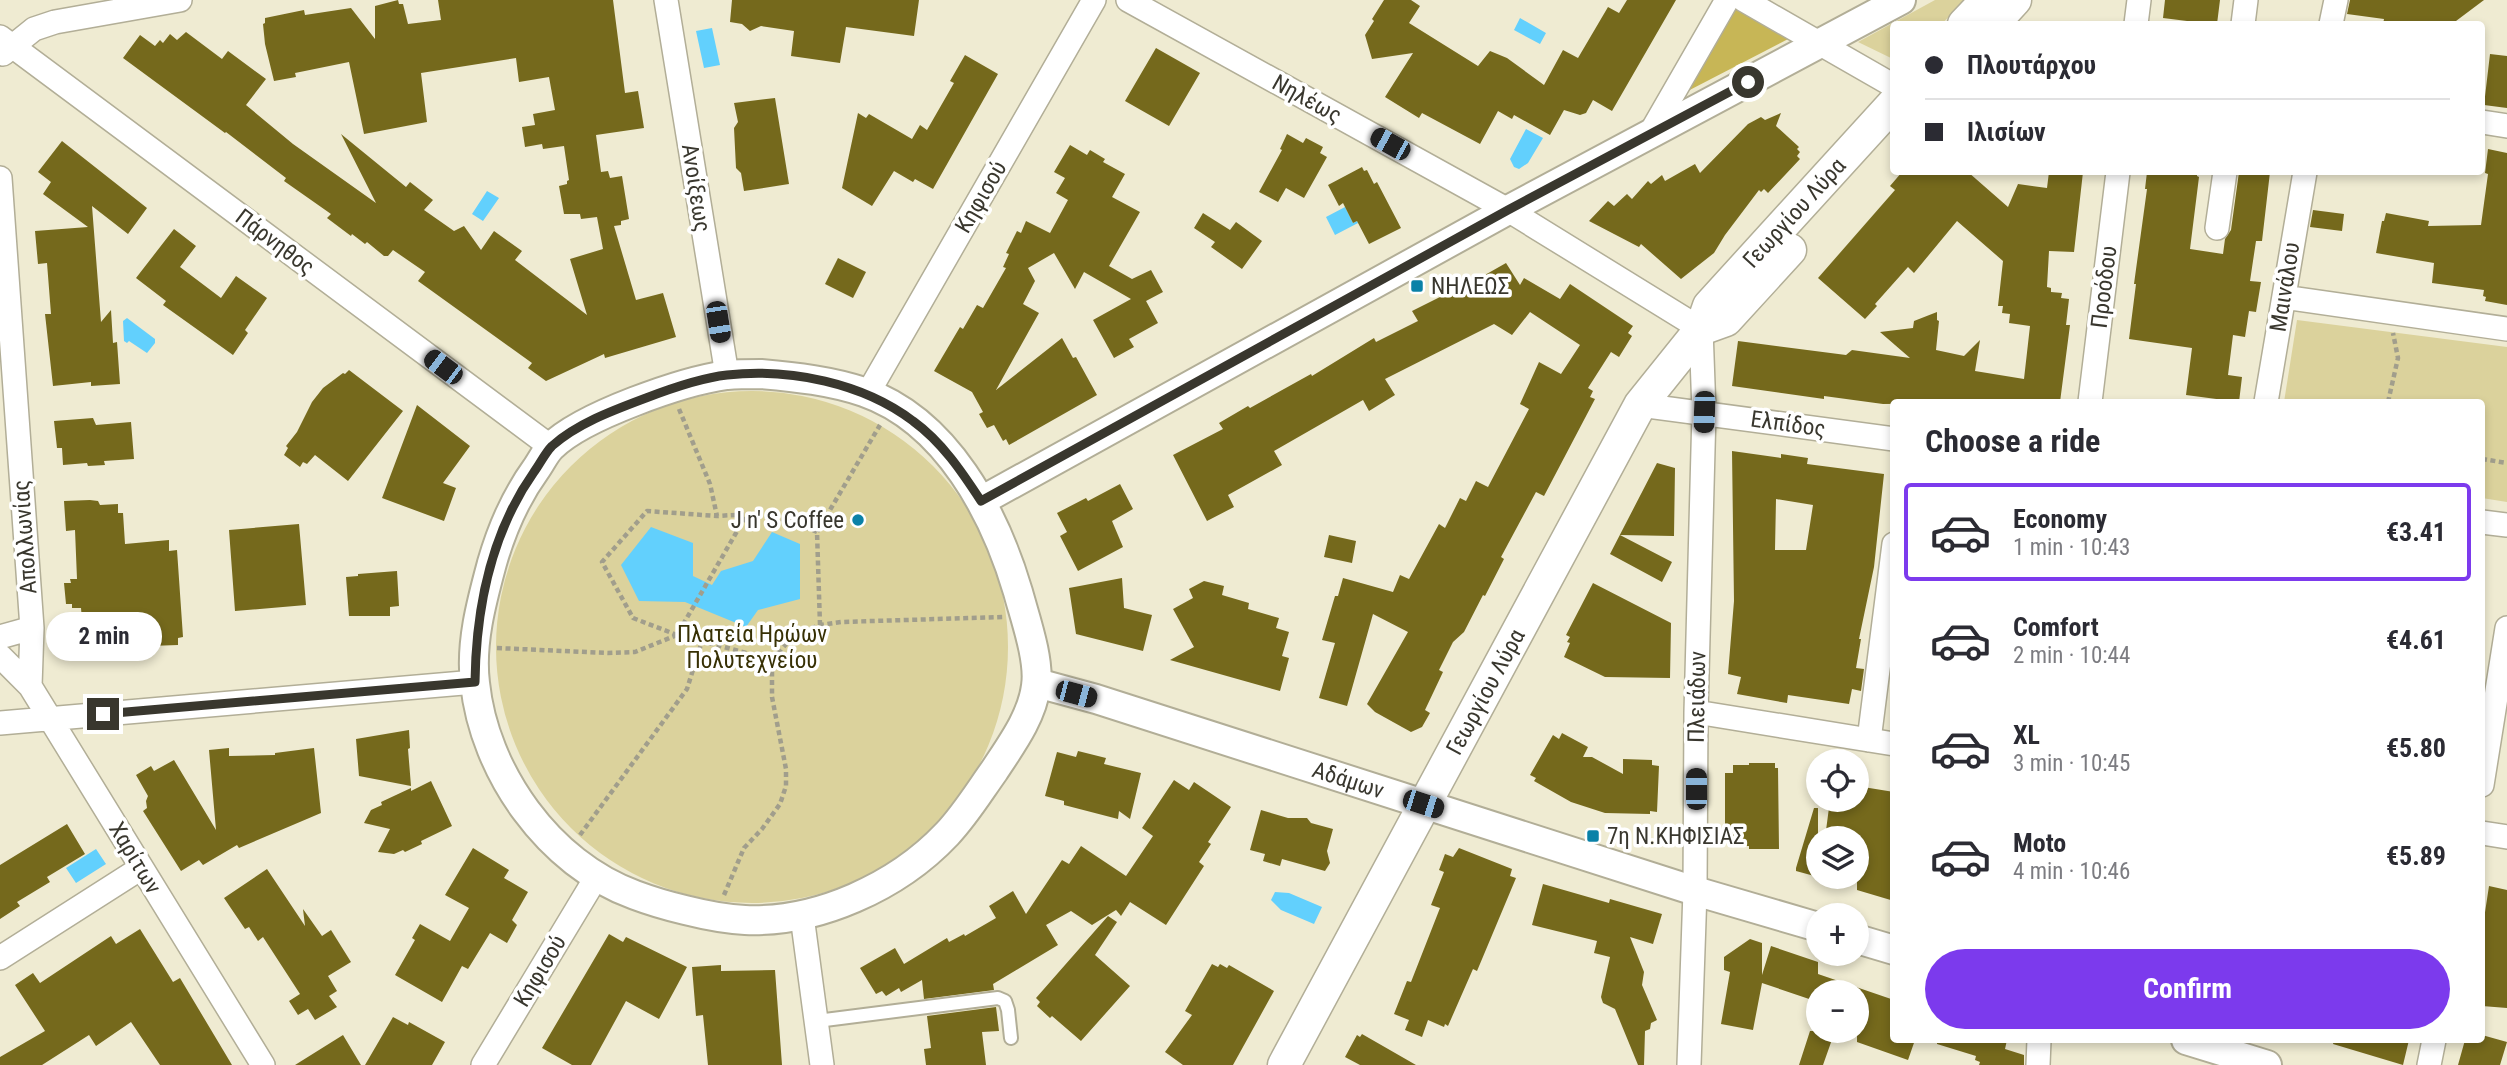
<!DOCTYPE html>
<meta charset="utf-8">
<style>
:root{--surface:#fff;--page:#f7f7f7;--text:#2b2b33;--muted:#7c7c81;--line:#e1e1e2;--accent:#7c3aed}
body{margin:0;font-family:"Roboto Condensed",sans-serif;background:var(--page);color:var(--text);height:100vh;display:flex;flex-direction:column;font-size:26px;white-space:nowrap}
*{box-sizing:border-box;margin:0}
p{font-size:23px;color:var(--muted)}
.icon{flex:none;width:38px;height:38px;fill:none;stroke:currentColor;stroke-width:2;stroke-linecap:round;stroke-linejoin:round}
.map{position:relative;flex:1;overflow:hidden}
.drawer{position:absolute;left:1890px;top:399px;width:595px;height:644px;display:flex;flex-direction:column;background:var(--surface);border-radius:7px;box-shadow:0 4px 10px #0003}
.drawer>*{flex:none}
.guide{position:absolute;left:1890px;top:21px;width:595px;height:154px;border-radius:7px;box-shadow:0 4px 10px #0003;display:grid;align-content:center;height:154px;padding:0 35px;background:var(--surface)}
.fabs{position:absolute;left:1806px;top:749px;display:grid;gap:14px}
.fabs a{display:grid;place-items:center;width:63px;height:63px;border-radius:50%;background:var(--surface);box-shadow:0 4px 10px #0003;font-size:35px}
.end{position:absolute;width:32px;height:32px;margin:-16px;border:9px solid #39372e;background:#fff;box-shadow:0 0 0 4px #fff}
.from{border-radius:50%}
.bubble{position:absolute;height:49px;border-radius:24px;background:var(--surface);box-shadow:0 4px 10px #0003;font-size:23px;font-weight:700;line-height:49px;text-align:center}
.car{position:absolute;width:21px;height:42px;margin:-21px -10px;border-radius:9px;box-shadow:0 0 5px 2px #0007;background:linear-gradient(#222 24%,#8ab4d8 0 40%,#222 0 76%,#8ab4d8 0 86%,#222 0)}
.guide b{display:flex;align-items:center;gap:24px;height:66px;font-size:26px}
.guide b+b{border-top:2px solid var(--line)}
.guide i{width:18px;height:18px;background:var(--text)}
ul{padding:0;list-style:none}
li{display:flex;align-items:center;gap:21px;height:98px;margin:0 14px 10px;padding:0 21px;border:4px solid transparent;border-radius:7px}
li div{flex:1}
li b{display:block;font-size:26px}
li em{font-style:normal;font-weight:700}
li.active{border-color:var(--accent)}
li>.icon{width:63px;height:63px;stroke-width:1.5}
h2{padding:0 35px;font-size:32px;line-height:84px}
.action{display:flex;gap:14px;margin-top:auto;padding:14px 35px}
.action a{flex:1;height:80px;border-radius:42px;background:var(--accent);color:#fff;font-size:28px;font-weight:700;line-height:80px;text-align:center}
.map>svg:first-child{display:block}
</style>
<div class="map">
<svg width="2507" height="1065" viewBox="0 0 2507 1065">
<rect width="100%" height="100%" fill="#efebd2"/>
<path fill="#dbd29c" d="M1935,0H1964L1942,24H1894L1893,59L1858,42Z
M2297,320L2507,347V502L2482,498V402H2284Z
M496 647a256 256 0 1 1 512 0a256 256 0 1 1-512 0Z"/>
<path fill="#c7b656" d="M1730,0L1792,37L1682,94Z"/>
<path fill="#62d0fd" d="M1520,18L1546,33L1540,44L1514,30Z
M712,28L720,65L704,68L696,31Z
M1526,129L1543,138L1528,163L1519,169L1514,167L1510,159Z
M487,191L499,198L483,221L472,214Z
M1345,207L1353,223L1357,221L1358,223L1335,235L1326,217Z
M127,318L155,339V343L147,353L129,341L127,343L124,341L123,321Z
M651,527L693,543V576L712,585L721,571L753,561L772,532L800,544V599L758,610L746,627L685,602L639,601L621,565Z
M96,849L106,864L76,883L66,868Z
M1275,892L1289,893L1322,907L1314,924L1281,910L1271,900Z"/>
<path fill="#75691c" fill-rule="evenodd" d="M398,0L399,4H403L408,24L441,20L438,0H613L625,93L638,91L644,128L596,135L601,172L608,171L610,178L622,176L629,219L621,221V225L614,226L636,300L663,293L676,337L605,358L604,354L546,381L528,368L532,363L418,281L425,272L393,250L388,256H384L367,242L365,244L352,234L351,236L327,218L331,214L284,181L286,178L226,132L225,133L123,58L140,35L155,46L160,40L163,43L170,34L177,40L186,32L222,59L228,51L266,79L246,105L293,144L376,203L341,134L406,187L410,182L433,200L424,210L454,231L464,226L481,250L494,231L522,251L515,260L587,315L570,259L603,249L597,217L581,219L580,214H564L559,186L567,184V181L569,180L564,146L543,149L542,144L525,147L522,127L535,125L533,114L555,110L549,77L519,82L516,58L421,73L427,122L364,134L349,62L295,73L296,77L274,81L265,44L263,24L265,23V18L304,10L305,15L351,8L375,39V6Z
M732,0H919L914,36L846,27L840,63L791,56L794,31L761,26L750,31L742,24L730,22Z
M1384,0H1411L1420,6L1409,23L1478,66L1490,51L1507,58L1544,85L1563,50L1578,58L1608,7L1619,13L1627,0H1676L1612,111L1593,100L1586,113L1580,115L1564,110L1550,135L1514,115L1512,119L1498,111L1480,144L1422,113L1419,118L1385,97L1413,53L1372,59L1365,35L1374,21L1372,19Z
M2165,0H2220L2217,24H2195V22L2163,18Z
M2350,0H2484L2452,24H2383L2384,19L2347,14Z
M1156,48L1200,73L1169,126L1125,101Z
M2490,54L2507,56V108L2484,105Z
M965,55L998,74L933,189L915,179L913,182L894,171L872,206L842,188L858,113L866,118L869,114L912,139L920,125L927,130L954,83L950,81Z
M775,98L789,184L744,191L741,173L736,168L734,128L738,122L734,103Z
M1781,113L1776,126L1799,147L1797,149L1800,152L1797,156L1800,159L1768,193L1764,189L1761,192L1759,190L1725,235L1714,253L1681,279L1641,244L1639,247L1589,221L1608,201L1614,206L1627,194L1632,199L1648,181L1651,184L1662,175L1665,181L1695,164L1700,173L1748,124L1761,117L1765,120Z
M1287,134L1303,143L1306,138L1323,147L1320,153L1327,157L1304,198L1286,188L1278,202L1259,192L1282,150L1280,149Z
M62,141L147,208L128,234L92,206L101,322L111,310L113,343L117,342L120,384L91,386V382L53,386L45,314H51L47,263L38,264L35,231L88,227L43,194L51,182L38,172Z
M1070,145L1087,155L1090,150L1105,159L1103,162L1125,174L1112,197L1140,212L1109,266L1132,279L1151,270L1163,292L1146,301L1158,323L1129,339L1134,347L1114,358L1093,320L1131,299L1084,272L1075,289L1054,253L1028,268L1035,281L1023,304L1039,313L996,390L1062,338L1073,358L1076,357L1097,395L1009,445L1006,439L1003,441L994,425L987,428L979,414L983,412L972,392L934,371L960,327L963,329L977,305L983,308L1006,268L1003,267L1009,254L1006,253L1017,231L1021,233L1026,221L1050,233L1068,200L1056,193L1065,178L1054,172Z
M2488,149L2507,153V305L2485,301L2486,297L2483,296L2484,290L2432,283L2434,263L2376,253L2382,221H2384L2386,213L2429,221L2428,226L2481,225L2488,174L2485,173Z
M1362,167L1364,171L1367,170L1374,184L1377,182L1401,228L1369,244L1357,221L1353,223L1343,203L1339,206L1328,185Z
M1902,172H1968L2008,207L2018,184L2047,188L2049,172H2083L2074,252L2049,251L2047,287L2051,288V292L2062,293L2061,298L2069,299L2066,325H2070L2060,402L1883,404L1824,396V399L1732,386L1738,341L1846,355L1852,350L1910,358L1880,332L1913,328L1914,321L1937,312V320L1939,321L1936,350L1964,356L1980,340L1975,371L2024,379L2030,326L2009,323L2010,314L2002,313L2003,306H1998L2003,261L1957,221L1914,273L1908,267L1875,304L1877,306L1865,319L1818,278L1895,190L1890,186Z
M2147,172H2197V176L2199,177L2190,249L2223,254L2225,239L2231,230L2239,172H2270L2262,241H2256L2250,281L2261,282L2256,312L2249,311L2245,337L2233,335L2228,375L2242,377L2239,402L2186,395L2192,348L2129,339L2136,284H2134L2147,189H2145Z
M2313,210L2344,214L2342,231L2310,227Z
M1203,213L1230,230L1236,222L1262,241L1242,269L1211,247L1215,242L1194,228Z
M174,229L196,246L180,267L221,298L236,276L267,298L245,330L248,333L233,355L163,305L166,301L136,278Z
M838,258L866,272L853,298L825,284Z
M1506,263L1520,285L1524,278L1560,299L1570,284L1633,326L1628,333L1632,336L1619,357L1611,352L1588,388L1593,391L1590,397L1595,399L1544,496L1536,492L1501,557L1504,559L1485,596L1483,595L1464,632L1453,642L1439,670L1443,672L1425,710L1430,713L1422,727L1411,732L1375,712L1367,704L1408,632L1373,614L1347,706L1319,698L1335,643L1322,640L1335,596H1338L1343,578L1393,592L1400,575L1409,579L1439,524L1445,528L1460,498L1466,501L1476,481L1488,487L1529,409L1520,404L1539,362L1561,374L1580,345L1530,312L1512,335L1494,324L1385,379L1395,395L1369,411L1363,400L1274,451L1282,465L1228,495L1234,507L1207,521L1173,455L1223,429L1219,423L1248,406L1250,408L1311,374L1312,376L1374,338L1376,342L1418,321L1412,311L1454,290L1455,292Z
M349,370L403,411L348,481L315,455L307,464L303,462L300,467L284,455L288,448L286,446L297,432L312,402L323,388L343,373L345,374Z
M417,405L470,446L443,483L456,488L444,521L382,498Z
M93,418L96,425L131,422L134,459L104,461L105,465L88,466L87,463L63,465L62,448H57L54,421Z
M1732,451L1781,458V454L1808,458L1807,464L1884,474L1874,567L1859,639H1861L1856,668L1864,669L1861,691L1852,689L1849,704L1788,695L1787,703L1737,694L1741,677L1728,674L1734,601ZM1776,499L1813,505L1806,550H1775Z
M1657,463L1675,468L1674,536L1620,535L1672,562L1662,582L1610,554Z
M1120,484L1133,509L1112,521L1123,547L1078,571L1060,536L1067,532L1057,513L1086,498L1088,501Z
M90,500L98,501L100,505L118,504V513H123L125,544L169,540V551L177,550L183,637L178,638V645L121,647L122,652L96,654V643L84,644L81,608H72V604H66L64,583H71L70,579H77L75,530L66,531L64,501Z
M299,524L306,605L235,611L229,530Z
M1329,535L1356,541L1352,563L1324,557Z
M397,571L399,606L390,607V616H349L346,577L358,576V574Z
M1122,578L1124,608L1152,615L1143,651L1076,634L1069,588Z
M1204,581L1224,586L1222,595L1249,603L1248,609L1279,618L1276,628L1289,632L1282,656L1289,658L1280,691L1170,660L1194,647L1173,609L1193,598L1189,589Z
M1593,583L1671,623L1670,678L1605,677L1564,657L1570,643L1567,642L1570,637L1566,635Z
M409,730L410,748L408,749L411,786L359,776L356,739Z
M1562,733L1588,747L1583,757H1592L1623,774V759L1652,760V765L1659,766L1657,812L1650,811V814L1605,813L1571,802L1534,781L1536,778L1530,775L1553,735L1559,739Z
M229,748V756L275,755V753L314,748L321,813L239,848L237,845L203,865L199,860L181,871L143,811L147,808L146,801L148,796L136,775L151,766L154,771L174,760L216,830L209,750Z
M1078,751L1106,758L1104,764L1141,773L1130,819L1119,811L1118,819L1064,805V801L1045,796L1057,752L1076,757Z
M1749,763H1775V768H1778L1779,849H1749V846H1738V842H1733V835L1725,834V773H1733V765H1749Z
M1174,780L1189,790L1194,782L1231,807L1208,842L1211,844L1199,862L1204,866L1166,925L1130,902L1121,916L1116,910L1092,925L1071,911L1046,925L1058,945L993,984L994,990L924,999L922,980L901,992L899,988L886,996L882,991L876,994L860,968L895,948L904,964L947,938L949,942L964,934L965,936L996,918L989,906L1013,891L1026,914L1062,860L1069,864L1081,846L1126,876L1153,836L1142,828Z
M431,781L452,826L421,841L422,844L405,852L403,850L394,854L378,852L390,829L364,823L371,810L382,805L381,802L411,788V791Z
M1857,786L1894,792V901L1857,890V838H1825L1830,800H1857Z
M1814,808H1818V877L1796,871V868Z
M1261,810L1288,818H1307L1311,823L1333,829L1327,851L1330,863L1325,871L1282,859L1280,866L1263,861L1265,854L1250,850Z
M67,824L85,854L47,877L50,882L17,902L20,906L0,919V865Z
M473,848L509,870L504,878L528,892L512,920L517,925L507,943L490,933L468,969L462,966L442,1002L395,975L415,940L412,938L420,924L450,941L469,908L445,895Z
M1459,848L1512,869L1510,876L1516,878L1477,971L1473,969L1448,1026L1445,1024L1444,1027L1428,1020L1422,1037L1405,1030L1409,1020L1394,1014L1407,981L1411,982L1440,908L1431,905L1444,872L1439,870L1445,854L1453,857Z
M267,869L305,926L303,909L322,936L331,930L351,962L328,976L337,991L329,996L337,1007L315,1020L308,1009L298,1015L289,1001L300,994L263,937L258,941L249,927L245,929L224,898Z
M1543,884L1609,903L1610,899L1662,914L1653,944L1630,937L1644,972L1642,985L1657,1020L1651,1023L1650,1029L1645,1031L1644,1065H1638L1615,1009L1603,1003L1601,997L1610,957L1594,953L1597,941L1532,925Z
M2489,886L2507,890V1008L2482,1006V932Z
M1108,916L1117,922L1095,955L1130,986L1081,1041L1052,1016L1050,1018L1037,1006L1040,1002L1036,998Z
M140,929L173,982L180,978L232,1065H160L131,1022L96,1046L89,1035L42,1065H0V1057L45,1031L15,985L33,973L40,983L111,936L116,944Z
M609,934L623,942L626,937L687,967L659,1019L626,1001L591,1065H572L542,1048Z
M1750,939L1762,943V975L1771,946L1818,962V974L1894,1000V1040H1915L1908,1060L1857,1042V992H1818V1002L1762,983L1753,1030L1721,1024L1730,972L1724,970V957Z
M1212,964L1218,967L1220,964L1227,968L1229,965L1274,991L1233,1065H1183L1165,1052L1192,1015L1185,1011Z
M721,965V971L775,970L782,1065H708L703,1015L696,1016L692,967Z
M996,1007L999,1031L982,1032L986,1065H926L924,1049L931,1048L927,1016Z
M393,1017L408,1025L409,1022L445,1042L432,1065H365Z
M1810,1031H1835L1823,1065H1799Z
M1362,1034L1416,1065H1360L1345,1057L1357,1035L1360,1037Z
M343,1035L361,1065H295Z
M2482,1035L2507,1042L2500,1065H2458L2465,1040H2482Z
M1937,1040H2007L2005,1049L2024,1055V1065H1979L1980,1062L1975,1060L1976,1056L1937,1044Z
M2334,1040H2409L2403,1065L2333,1044Z"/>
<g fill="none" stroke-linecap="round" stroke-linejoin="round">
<g stroke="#b2ae97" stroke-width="16">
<path id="service" d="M817,1021L998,998L1005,1001L1008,1010L1011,1038"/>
</g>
<g stroke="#b2ae97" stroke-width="26">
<path id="minor" d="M666,0L727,375
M1128,0L1508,210L1701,329L1704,412L1696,712L1695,891L1689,1065
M1744,0L1894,86
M2136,24L2139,0
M2243,24L2246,0
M2331,24L2336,0
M0,37L551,447
M3,54L34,29L55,22L180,0
M2482,122L2507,126
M1651,132L1727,0
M0,178L32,628L30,686
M2217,228L2225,172
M2284,297L2507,329
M868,393L1094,0
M2090,402L2118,172
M2266,402L2305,172
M1640,405L1894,439
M2482,522L2507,525
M0,637L32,628
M0,656L30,686L263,1065
M1696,712L1894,744
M0,723L475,682
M1869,740L1894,544
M2482,785L2507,628
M2482,833L2507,837
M802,916L822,1065
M0,958L141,868
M483,1065L597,876
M2038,1065L2039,1040
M2429,1065L2434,1040"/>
</g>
<g stroke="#b2ae97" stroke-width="32">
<g id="tertiary">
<path d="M761,374C796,377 831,381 864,392C947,421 995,514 1018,592C1025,618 1040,660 1036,686C1032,717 1011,745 994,771C979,792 965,815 947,834C897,887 817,923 745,920C724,919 705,915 685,910C668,906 651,901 635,895C549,864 484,772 475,683C470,643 482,600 492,563C502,528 515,498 536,469C541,462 545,453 551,447C582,416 683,381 727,375C738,374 750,374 761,374Z"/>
<path d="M981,501L1508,210L1901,0"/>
<path id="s1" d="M1037,683L1096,699L1695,891L1818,927"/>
<path d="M1857,939L1894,950"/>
<path d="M2186,1040L2267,1065"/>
</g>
</g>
<g stroke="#b2ae97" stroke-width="35">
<g id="secondary">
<path d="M1964,24L1987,0"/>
<path d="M1993,24L2015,0"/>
<path d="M1701,329L1726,320L1790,250"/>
<path id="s2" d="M1284,1065L1640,405L1701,329L1709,306L1894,103"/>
</g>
</g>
<path stroke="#a19e8c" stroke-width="4.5" stroke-dasharray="5 3.5" stroke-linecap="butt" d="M2388,402L2398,358L2393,333
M679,409L710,484L717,516C763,513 775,514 817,532
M2482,459L2507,463
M820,625L817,532L880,425
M702,641L677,635L633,618L602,562L647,511L717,516
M497,648L608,653L635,652L677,635L747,514
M580,835L687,689L702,641L772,660
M724,895L744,848L762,829L780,804L786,786V769L772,697V660L794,635L820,625L841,622L1003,617"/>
<use href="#service" stroke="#fff" stroke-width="12"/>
<use href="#minor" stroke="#fff" stroke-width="23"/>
<use href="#tertiary" stroke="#fff" stroke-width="28"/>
<use href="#secondary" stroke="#fff" stroke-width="32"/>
</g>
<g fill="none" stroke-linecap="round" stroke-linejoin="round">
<path stroke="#39372e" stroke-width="9" d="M103,714L475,682C476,609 491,533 534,472C540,464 545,453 552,446C578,423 614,410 646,398C672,388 700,378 727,375C790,368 863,383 913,421C942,442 962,472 981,501L1508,210L1748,82"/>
</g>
<g fill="#0a81a7" stroke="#fff" stroke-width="2.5">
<rect x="1410" y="279" width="14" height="14" rx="3.5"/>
<circle cx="858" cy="520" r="7"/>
<rect x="1586" y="829" width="14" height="14" rx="3.5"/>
</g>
<g text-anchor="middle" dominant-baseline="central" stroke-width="7" stroke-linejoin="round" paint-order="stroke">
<g font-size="23" fill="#39372e" stroke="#fff">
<text transform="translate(1307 99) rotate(29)">Νηλέως</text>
<text transform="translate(696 188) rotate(81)">Ανοίξεως</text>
<text transform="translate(981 197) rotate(-60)">Κηφισού</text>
<text stroke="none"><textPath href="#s2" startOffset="998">Γεωργίου Λύρα</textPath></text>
<text transform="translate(275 242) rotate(37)">Πάρνηθος</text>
<text transform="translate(2104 287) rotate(-83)">Προόδου</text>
<text transform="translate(2285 287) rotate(-81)">Μαινάλου</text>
<text transform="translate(1788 424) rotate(8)">Ελπίδος</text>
<text transform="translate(25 537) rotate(-94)">Απολλωνίας</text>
<text stroke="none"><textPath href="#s2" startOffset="424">Γεωργίου Λύρα</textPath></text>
<text transform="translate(1697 697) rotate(-89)">Πλειάδων</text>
<text stroke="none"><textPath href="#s1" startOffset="326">Αδάμων</textPath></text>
<text transform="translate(135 858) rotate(59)">Χαρίτων</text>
<text transform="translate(540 971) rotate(-59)">Κηφισού</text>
</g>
<g font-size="23" fill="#39372e" stroke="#fff" text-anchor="start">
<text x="1431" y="286">ΝΗΛΕΩΣ</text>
<text x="844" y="520" text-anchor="end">J n' S Coffee</text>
<text x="1607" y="836">7η Ν.ΚΗΦΙΣΙΑΣ</text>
</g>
<g font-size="23" fill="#373004" stroke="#fff">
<text x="752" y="634">Πλατεία Ηρώων<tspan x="752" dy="26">Πολυτεχνείου</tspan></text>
</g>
</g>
</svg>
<div class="fabs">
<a><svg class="icon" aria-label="locate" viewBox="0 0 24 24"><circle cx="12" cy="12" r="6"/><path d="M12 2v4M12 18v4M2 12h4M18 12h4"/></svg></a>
<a><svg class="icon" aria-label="layers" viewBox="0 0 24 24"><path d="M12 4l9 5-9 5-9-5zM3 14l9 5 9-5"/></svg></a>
<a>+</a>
<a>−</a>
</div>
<i class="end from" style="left:1748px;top:82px"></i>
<i class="end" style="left:103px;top:714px"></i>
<div class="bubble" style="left:46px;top:612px;width:116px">2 min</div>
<i class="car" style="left:1390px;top:144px;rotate:299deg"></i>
<i class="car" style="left:718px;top:322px;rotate:171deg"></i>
<i class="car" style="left:443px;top:367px;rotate:307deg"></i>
<i class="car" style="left:1704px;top:412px;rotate:182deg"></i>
<i class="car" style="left:1076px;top:694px;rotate:105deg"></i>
<i class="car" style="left:1696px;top:789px;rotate:0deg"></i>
<i class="car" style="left:1423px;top:804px;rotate:108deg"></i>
<div class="guide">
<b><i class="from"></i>Πλουτάρχου</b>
<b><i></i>Ιλισίων</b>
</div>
<section class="drawer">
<h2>Choose a ride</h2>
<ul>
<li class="active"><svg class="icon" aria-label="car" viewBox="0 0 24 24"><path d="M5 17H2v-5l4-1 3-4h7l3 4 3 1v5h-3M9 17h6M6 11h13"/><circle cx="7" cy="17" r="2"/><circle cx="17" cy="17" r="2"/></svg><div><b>Economy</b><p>1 min · 10:43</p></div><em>€3.41</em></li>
<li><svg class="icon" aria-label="car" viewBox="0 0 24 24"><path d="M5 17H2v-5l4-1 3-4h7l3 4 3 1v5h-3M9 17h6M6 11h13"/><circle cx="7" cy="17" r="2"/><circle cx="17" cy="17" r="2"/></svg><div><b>Comfort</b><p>2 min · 10:44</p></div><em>€4.61</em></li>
<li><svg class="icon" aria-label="car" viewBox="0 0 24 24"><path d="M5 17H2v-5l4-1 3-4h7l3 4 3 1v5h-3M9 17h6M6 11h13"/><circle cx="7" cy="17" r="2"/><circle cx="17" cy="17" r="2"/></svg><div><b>XL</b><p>3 min · 10:45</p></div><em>€5.80</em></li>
<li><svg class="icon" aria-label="car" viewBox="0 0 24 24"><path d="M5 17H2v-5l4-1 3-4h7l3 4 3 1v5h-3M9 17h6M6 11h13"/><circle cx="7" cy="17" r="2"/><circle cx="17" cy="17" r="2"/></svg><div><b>Moto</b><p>4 min · 10:46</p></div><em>€5.89</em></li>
</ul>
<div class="action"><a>Confirm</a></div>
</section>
</div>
